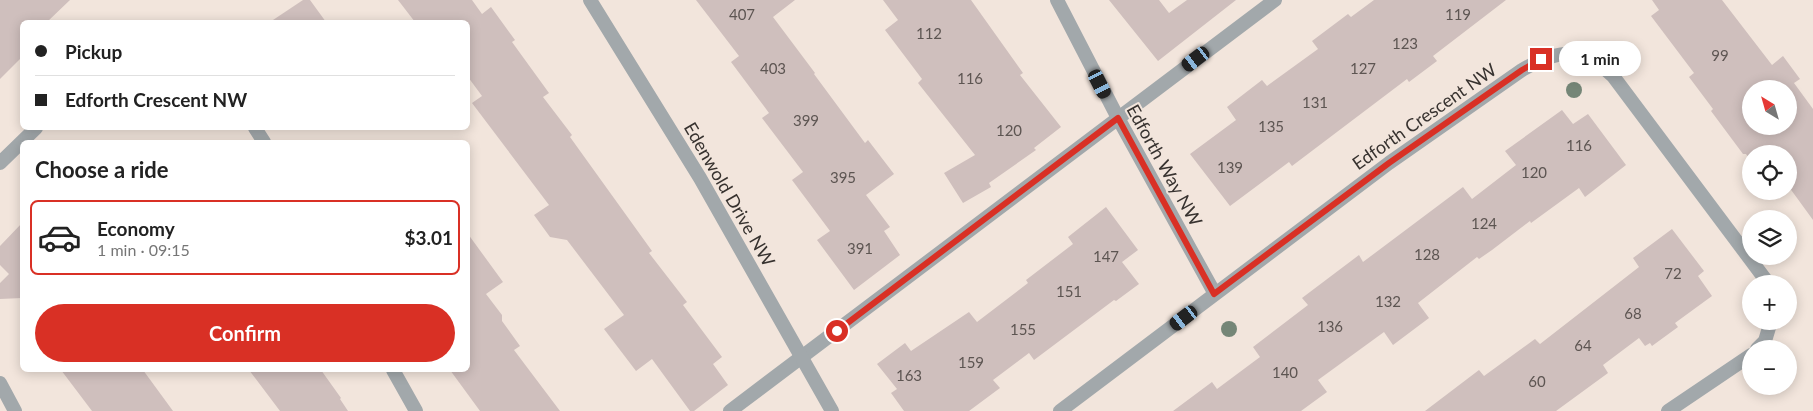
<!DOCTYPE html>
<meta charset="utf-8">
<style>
:root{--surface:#fff;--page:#f6f6f6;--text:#222;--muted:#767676;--line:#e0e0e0;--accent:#d93025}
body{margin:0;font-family:Lato,sans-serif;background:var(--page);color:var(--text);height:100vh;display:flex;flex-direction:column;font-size:19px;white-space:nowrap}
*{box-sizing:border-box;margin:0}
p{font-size:16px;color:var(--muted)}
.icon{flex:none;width:28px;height:28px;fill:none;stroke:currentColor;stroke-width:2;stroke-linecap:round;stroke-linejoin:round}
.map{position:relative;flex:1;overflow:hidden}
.details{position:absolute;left:20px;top:140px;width:450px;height:232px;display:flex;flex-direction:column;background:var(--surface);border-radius:8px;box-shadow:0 2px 12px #0003}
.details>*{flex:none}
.hud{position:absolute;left:20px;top:20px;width:450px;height:110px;border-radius:8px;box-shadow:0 2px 12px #0003;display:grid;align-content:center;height:110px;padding:0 15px;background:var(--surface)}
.needle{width:32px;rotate:323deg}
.controls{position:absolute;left:1742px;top:80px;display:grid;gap:10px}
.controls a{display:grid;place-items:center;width:55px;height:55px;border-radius:50%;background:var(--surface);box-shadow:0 2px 12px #0003;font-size:25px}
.end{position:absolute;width:22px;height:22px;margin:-11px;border:6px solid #d93025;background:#fff;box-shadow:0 0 0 2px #fff}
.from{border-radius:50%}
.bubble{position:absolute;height:35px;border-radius:18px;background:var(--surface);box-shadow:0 2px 12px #0003;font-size:16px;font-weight:700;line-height:35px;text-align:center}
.car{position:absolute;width:15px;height:30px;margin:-15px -8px;border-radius:6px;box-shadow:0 0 4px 1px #0007;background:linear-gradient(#222 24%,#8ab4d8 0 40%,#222 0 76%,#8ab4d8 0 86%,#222 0)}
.hud b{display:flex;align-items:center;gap:18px;height:48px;font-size:19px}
.hud b+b{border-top:1px solid var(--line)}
.hud i{width:12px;height:12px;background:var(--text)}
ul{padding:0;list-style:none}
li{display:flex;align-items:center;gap:15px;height:75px;margin:0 10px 8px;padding:0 5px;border:2px solid transparent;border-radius:8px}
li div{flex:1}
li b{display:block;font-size:19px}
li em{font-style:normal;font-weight:700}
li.selected{border-color:var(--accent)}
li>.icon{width:45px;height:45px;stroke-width:1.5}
h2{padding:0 15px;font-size:22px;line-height:60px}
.cta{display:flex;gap:10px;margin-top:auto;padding:10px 15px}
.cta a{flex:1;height:58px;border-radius:30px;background:var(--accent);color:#fff;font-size:20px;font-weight:700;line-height:58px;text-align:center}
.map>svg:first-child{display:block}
</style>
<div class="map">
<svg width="1813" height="411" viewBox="0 0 1813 411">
<rect width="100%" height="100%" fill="#f2e5dc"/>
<path fill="#cfbfbd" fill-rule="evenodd" d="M0,0H70L47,22H22V57L0,79Z
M303,0H310L326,22H270Z
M398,0H472L482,14L491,7L515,40L512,42L549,93L543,97L572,135L570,137L652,251L649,253L687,302L683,305L722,357L713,364L728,385L694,411H690L652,359L636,371L604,329L624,315L567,240L550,237L534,215L549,205L472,103L482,96L468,77V22H415Z
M696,0H795L773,17L815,73L814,74L865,143L868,140L894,174L866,195L890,227L884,231L900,255L854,290L817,240L830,231L792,180L803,172L762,118L769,113L731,62L739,56Z
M883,0H971L1023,73L1020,75L1061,127L1034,148L1036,150L989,183L991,187L963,203L944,173L975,155L918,83L922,79L885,30L898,20Z
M1109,0H1159L1169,13L1187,0H1236L1158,61Z
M1374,0H1506L1433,56L1437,61L1409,82L1407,79L1292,166L1289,162L1230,206L1190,154L1236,120L1227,107L1262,80L1267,86L1318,49L1312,41L1348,14L1351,17Z
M1652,0H1722L1772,65L1783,56L1800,79L1794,83L1813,109V220L1789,187V154H1751V161L1746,154H1743L1711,111L1713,109L1689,77L1694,73L1651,16L1659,10ZM1751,89H1789V126H1751Z
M1562,110L1573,124L1588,114L1626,165L1585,197L1579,188L1531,223L1530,221L1492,250L1479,259L1477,257L1418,303L1429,318L1393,345L1384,332L1318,380L1327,392L1301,411H1173L1212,382L1217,389L1260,357L1253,347L1308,305L1302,298L1359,255L1363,262L1463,187L1472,199L1516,165L1505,151Z
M1106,207L1138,250L1122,262L1139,284L1116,301L1114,300L1034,360L1029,353L993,380L1000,388L969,411H904L891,393L897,389L877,364L905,343L911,351L969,312L977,322L1028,283L1026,280L1073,244L1068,237Z
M22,223V298L0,299V283L9,274L0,265V246Z
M1672,229L1704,271L1698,276L1712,296L1675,323L1678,327L1652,346L1650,343L1645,346L1639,338L1603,365L1608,373L1556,411H1425L1479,370L1484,376L1535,339L1540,344L1639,267L1633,258Z
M468,234L503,282L486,294L502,315V321L520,346L514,350L560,411H480L450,370H468Z
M61,370H143L173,411H92Z
M249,370H321L341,398L340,399L348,411H280Z"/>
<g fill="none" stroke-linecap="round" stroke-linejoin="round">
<path stroke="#a2a8ab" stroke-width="14" d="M730,411L1275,0"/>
<path stroke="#a2a8ab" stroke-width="14" d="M1057,0L1118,118L1215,294
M255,128L264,142
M0,163L36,128
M1757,349L1765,341L1771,321
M393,370L416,411
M0,383L15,411
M1060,411L1389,163L1522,70C1559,49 1580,46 1613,76L1765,279L1767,284
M1668,411L1751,355"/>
<path stroke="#a2a8ab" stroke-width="14" d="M590,0L700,178L832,411"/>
</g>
<g fill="#758677">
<circle cx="1574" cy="90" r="8"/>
<circle cx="1229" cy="329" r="8"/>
</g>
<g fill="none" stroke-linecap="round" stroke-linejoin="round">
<path stroke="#d93025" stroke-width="6" d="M837,331L1118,118L1214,294L1389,163L1522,70L1541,59"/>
</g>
<g text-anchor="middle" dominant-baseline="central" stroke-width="4" stroke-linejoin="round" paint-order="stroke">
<g font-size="15" fill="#5d5552">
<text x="742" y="14">407</text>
<text x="1458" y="14">119</text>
<text x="929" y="33">112</text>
<text x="1405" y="43">123</text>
<text x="1720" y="55">99</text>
<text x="773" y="68">403</text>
<text x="1363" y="68">127</text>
<text x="970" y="78">116</text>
<text x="1315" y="102">131</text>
<text x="806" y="120">399</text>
<text x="1271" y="126">135</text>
<text x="1009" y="130">120</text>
<text x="1579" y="145">116</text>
<text x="1230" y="167">139</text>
<text x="1534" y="172">120</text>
<text x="843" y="177">395</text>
<text x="1484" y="223">124</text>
<text x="860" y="248">391</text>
<text x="1427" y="254">128</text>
<text x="1106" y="256">147</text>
<text x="1673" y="273">72</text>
<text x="1069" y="291">151</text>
<text x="1388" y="301">132</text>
<text x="1633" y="313">68</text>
<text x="1330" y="326">136</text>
<text x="1023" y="329">155</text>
<text x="1583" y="345">64</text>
<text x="971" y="362">159</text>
<text x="1285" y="372">140</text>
<text x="909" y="375">163</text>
<text x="1537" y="381">60</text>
</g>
<g font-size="18" fill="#37322f" stroke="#f2e5dc">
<text transform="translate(1424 116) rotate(-35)">Edforth Crescent NW</text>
<text transform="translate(1165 165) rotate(61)">Edforth Way NW</text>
<text transform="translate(730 194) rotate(60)">Edenwold Drive NW</text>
</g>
</g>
</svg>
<div class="controls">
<a><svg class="needle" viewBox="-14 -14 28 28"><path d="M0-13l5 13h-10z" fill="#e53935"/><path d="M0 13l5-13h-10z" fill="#767676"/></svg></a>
<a><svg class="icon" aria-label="locate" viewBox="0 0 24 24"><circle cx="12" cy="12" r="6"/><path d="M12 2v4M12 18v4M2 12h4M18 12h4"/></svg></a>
<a><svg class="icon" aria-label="layers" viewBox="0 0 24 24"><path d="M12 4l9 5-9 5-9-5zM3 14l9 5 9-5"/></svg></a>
<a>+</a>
<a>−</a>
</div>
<i class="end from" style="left:837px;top:331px"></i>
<i class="end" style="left:1541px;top:59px"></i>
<div class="bubble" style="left:1559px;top:41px;width:82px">1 min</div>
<i class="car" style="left:1196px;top:59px;rotate:233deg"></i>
<i class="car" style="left:1100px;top:84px;rotate:153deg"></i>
<i class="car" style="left:1184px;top:318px;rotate:233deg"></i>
<div class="hud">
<b><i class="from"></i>Pickup</b>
<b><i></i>Edforth Crescent NW</b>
</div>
<section class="details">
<h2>Choose a ride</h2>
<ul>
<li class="selected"><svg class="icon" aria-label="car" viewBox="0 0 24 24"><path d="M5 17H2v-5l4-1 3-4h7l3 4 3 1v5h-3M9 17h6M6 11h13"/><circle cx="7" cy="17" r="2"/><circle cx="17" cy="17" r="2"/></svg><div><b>Economy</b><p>1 min · 09:15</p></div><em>$3.01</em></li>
</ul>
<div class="cta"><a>Confirm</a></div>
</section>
</div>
